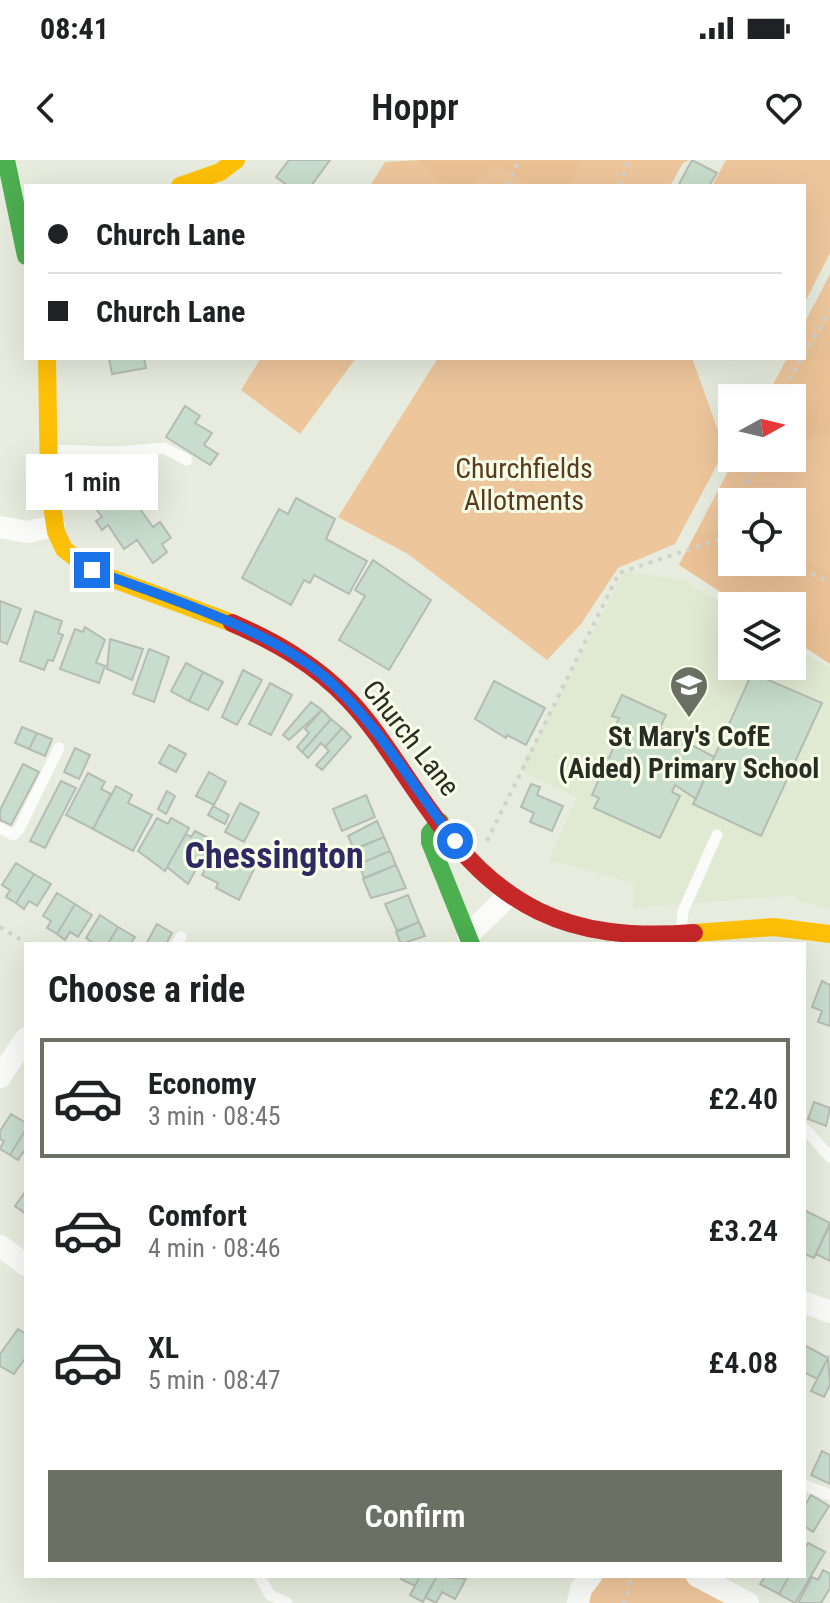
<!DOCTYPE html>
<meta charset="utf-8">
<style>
:root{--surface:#fff;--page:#f2f2f2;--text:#202124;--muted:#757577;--line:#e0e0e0;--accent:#6b6f64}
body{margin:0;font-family:"Roboto Condensed",sans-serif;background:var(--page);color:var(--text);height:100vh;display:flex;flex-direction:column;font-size:30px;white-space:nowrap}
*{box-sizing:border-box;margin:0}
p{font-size:26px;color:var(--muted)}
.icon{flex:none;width:44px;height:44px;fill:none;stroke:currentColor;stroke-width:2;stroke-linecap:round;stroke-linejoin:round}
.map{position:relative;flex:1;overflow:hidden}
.sheet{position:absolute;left:24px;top:782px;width:782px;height:636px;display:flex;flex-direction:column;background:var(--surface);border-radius:0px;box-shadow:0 8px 32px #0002}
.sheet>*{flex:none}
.hud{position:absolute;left:24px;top:24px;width:782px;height:176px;border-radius:0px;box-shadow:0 8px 32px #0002;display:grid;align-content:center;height:176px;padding:0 24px;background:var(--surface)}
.needle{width:52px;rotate:82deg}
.buttons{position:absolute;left:718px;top:224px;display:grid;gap:16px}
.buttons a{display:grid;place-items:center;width:88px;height:88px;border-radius:0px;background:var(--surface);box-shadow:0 8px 32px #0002;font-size:40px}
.end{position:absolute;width:36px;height:36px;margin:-18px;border:10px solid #1a73e8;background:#fff;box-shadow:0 0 0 4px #fff}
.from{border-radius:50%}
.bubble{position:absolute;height:56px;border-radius:0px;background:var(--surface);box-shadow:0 8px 32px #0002;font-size:26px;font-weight:600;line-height:56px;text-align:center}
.hud b{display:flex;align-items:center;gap:28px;height:76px;font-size:30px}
.hud b+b{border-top:2px solid var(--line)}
.hud i{width:20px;height:20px;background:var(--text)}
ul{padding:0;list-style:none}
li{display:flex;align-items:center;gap:24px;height:120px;margin:0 16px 12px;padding:0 8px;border:4px solid transparent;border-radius:0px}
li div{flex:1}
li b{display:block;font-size:30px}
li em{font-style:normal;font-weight:600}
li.selected{border-color:var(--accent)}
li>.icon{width:72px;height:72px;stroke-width:1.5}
h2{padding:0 24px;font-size:36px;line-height:96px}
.cta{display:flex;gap:16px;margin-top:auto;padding:16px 24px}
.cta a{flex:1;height:92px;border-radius:0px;background:var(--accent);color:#fff;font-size:32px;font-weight:600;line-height:92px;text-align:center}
.status{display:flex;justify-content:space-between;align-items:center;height:56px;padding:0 40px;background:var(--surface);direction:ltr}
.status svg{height:22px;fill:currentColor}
header{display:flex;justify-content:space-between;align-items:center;height:104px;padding:0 24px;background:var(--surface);font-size:36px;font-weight:600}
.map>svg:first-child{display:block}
</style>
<div class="status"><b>08:41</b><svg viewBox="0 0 49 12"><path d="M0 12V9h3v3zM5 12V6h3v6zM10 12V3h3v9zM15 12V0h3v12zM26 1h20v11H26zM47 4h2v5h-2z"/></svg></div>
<header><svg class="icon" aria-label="back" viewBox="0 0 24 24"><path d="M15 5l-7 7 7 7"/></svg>Hoppr<svg class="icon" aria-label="heart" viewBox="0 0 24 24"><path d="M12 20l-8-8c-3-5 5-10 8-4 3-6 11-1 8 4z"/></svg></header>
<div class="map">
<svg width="830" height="1443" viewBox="0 0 830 1443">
<rect width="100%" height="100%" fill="#e7ecde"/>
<path fill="#e0e9d1" d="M625,412L683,420L732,449V506H792V485L830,508V749L796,740L795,735L633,748L634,723L549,700L577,637L520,610Z"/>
<path fill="#eec69c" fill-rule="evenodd" d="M419,0H689L683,3L670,26H370L385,2Z
M726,0H830V93L804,144V26H712Z
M830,114V492L792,446L679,405L735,298H792V238H766L787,198H804V164ZM732,342H792V402H732Z
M261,198H356L300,274L241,230Z
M438,198H692L725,290L675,384L618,408L581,464L547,500L408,394L338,357Z
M591,1416H705L748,1443H578Z"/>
<path fill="#ebc296" d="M419,0H581L569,26H535L496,6L469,26H445Z
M830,156V273L795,282L792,238H780Z
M696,373L732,376V402H792V396L830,413V504L792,479V446H742L679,405Z"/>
<path fill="#c8ddcb" stroke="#b5bcb3" stroke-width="2" d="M289,0H330L311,26H288L276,17Z
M692,0L717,13L709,26H678Z
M109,198H144L146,208L112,214Z
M185,246L200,256L195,263L212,273L204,285L218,294L210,305L166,277Z
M125,328L153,367L160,362L171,378L162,384L167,392L153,403L137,380L124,389L108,365L102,370L96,361L102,357L96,349Z
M296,338L335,359L326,379L367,401L349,434L314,415L310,423L304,420L291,445L242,418L279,349L288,354Z
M373,400L431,440L389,510L339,480L365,436L355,430Z
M0,441L21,449L7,484L0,481Z
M35,451L62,461L58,473L63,475L53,501L48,500L44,510L20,501Z
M85,467L105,480L96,503L105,506L99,523L60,509L75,469L83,472Z
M110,479L143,489L132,520L107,509Z
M149,489L169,497L154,542L133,534Z
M186,503L203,512L189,541L171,531Z
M243,510L262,520L237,565L222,557Z
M203,512L223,522L208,550L189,541Z
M752,513L822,543L761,676L693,644Z
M494,521L545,548L526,585L507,575L506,578L475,559Z
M270,523L292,535L271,575L249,564Z
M622,535L666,555L660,568L714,597L696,639L675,625L672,632L680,636L660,678L594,648L599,638L592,635L600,617L594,615L603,596L609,598L617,579L611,577L619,558L612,556Z
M311,542L322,550L289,580L283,575Z
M322,550L331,559L302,592L297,587L309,573L305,569Z
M331,559L342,568L325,587L321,583L308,598L302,592Z
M22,567L37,573L29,589L15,583Z
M342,568L351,577L322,610L316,605L329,591L325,587Z
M37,573L52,579L45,596L29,589Z
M169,585L186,594L176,612L159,603Z
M75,588L90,595L79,619L64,612Z
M23,604L39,612L11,665L0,660V650Z
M209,612L226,622L214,645L196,636Z
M88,613L105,622L101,629L111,634L93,669L66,655Z
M61,621L76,628L45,688L30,681Z
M531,624L540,627L537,635L563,646L552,671L530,662L534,653L521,647Z
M116,626L132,635L128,643L152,655L133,691L93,669Z
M167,631L175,636L166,654L158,649Z
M366,635L375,657L342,671L333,649Z
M240,643L259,653L244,682L225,672Z
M213,646L229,655L225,664L208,655Z
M157,658L168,664L171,658L189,668L165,711L138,691Z
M377,661L384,677L354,689L348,676Z
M195,671L212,680L188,724L167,707L186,674L191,677Z
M384,677L390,691L357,705L351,691Z
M216,688L233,697L235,692L257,703L239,740L216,728L218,723L202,715Z
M390,691L396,705L364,718L359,704Z
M16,703L34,714L16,743L6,737L10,730L2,725Z
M396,705L406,728L371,738L363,719Z
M34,714L51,724L37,746L29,741L24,749L16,743Z
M57,733L75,744L57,774L47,768L51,761L43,756Z
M408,735L419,762L397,771L385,744Z
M75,744L92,755L78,777L70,772L65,780L57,774Z
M100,755L118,767L108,784H94L86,778Z
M419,762L425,776L401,784L396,772Z
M157,764L172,773L166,784H146Z
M118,767L135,777L130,784H108Z
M822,821L830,825V866L818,862L822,851L812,847Z
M814,942L830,948L826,966L808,959Z
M11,954L26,963V969L10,995L0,989L4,981L0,979V971Z
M26,969V995L23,992L18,1000L10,995Z
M25,1032H26V1054L15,1046Z
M804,1050L830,1063L814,1098L804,1094Z
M830,1065V1101L816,1094Z
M18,1169L26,1174V1197L14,1214L0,1206V1194Z
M804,1185L828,1198L817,1219L804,1212Z
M828,1198L830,1225L824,1237L811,1231Z
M822,1291L830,1295V1324L811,1315Z
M811,1335L829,1346L813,1372L804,1366V1347Z
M808,1383L825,1392L795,1443L779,1434L789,1416H804V1389Z
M823,1410L830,1414V1428L821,1443H798L812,1417L818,1420Z
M403,1416H420L415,1426L401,1419Z
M420,1416H437L423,1442L410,1435Z
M437,1416L466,1419L455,1439L442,1432L436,1443L425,1437Z
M765,1416H789L779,1434L760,1424Z"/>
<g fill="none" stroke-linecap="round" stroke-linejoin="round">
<path stroke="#d0d2cd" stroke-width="4" stroke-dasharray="4 6" stroke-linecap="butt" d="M508,26L519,0
M621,26L628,0
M804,195L830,150
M780,238L802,198
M740,342L757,298
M726,377L732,362
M784,402L830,422
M487,681L619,413L726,377L732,379
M0,767L28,784
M622,1443L630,1428V1416"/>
<path stroke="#fbfcfa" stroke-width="11" d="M51,290L116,292L164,288L187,300
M0,668L13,675L19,669L59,588
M681,771L683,751L717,675
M177,784L181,777
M804,968L830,997
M804,1325L830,1335
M259,1416L270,1435L287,1443"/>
<path stroke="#fbfcfa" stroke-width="22" d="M0,367L28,372L54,366
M468,775L508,736
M0,917L26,878
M0,1086L26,1105
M804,1142L830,1152
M697,1416L748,1443
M578,1443L581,1429L591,1416"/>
<path stroke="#4caf50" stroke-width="18" d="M6,0L26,96
M440,662L430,673V682L471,784"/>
<path stroke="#ffc107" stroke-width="18" d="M180,26L220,12L236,0
M47,198L49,325L56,372L64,389L92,411L232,463
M694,773L774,767L830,774"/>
<path stroke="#c62828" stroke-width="18" d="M232,463C276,482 316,505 349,540C378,571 400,609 425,644C497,748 567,783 694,773"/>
</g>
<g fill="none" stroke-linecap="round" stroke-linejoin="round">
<path stroke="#1a73e8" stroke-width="10" d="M92,410C162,436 264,467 321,514C375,558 412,626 455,681"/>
</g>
<defs>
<g id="school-pin" transform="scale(2)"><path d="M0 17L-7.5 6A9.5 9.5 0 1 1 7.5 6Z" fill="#6b6f64" stroke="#f7ffe9"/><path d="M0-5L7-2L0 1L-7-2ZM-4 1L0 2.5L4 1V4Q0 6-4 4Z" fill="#fff"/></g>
</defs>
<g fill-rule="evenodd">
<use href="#school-pin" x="689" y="525"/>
</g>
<g text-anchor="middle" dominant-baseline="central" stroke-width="6" stroke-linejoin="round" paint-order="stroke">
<g font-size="28" fill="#5b3a1e" stroke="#f7ffe9">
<text x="524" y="308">Churchfields<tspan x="524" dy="32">Allotments</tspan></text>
</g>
<g font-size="28" font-weight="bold" fill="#282c22" stroke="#f7ffe9">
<text x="689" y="576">St Mary's CofE<tspan x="689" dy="32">(Aided) Primary School</tspan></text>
</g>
<g font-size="28" fill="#282c22" stroke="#f7ffe9">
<text transform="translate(411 578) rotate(52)">Church Lane</text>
</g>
<g font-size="36" font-weight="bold" fill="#302862" stroke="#f7ffe9">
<text x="274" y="696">Chessington</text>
</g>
</g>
</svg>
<div class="buttons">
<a><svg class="needle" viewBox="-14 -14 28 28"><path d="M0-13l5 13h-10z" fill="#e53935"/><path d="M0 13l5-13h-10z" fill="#757577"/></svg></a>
<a><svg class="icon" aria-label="locate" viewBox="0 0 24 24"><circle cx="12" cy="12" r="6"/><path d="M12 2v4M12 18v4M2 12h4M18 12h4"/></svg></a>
<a><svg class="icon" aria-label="layers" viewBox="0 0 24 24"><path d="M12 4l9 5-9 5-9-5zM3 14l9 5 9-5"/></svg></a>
</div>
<i class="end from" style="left:455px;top:681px"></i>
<i class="end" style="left:92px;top:410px"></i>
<div class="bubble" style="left:26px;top:294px;width:132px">1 min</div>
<div class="hud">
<b><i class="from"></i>Church Lane</b>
<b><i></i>Church Lane</b>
</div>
<section class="sheet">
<h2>Choose a ride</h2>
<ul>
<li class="selected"><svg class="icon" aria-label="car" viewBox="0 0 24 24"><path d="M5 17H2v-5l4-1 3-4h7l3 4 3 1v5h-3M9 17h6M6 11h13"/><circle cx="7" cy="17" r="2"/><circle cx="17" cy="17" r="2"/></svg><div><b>Economy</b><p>3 min · 08:45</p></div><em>£2.40</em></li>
<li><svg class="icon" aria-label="car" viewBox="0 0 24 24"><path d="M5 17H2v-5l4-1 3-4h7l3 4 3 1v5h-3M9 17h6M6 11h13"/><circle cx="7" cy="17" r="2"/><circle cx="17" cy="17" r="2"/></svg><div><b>Comfort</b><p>4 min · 08:46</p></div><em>£3.24</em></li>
<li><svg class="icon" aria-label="car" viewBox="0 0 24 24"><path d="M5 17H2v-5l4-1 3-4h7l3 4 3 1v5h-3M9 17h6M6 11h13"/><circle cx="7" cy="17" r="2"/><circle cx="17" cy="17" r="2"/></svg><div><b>XL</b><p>5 min · 08:47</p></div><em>£4.08</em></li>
</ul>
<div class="cta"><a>Confirm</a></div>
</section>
</div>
